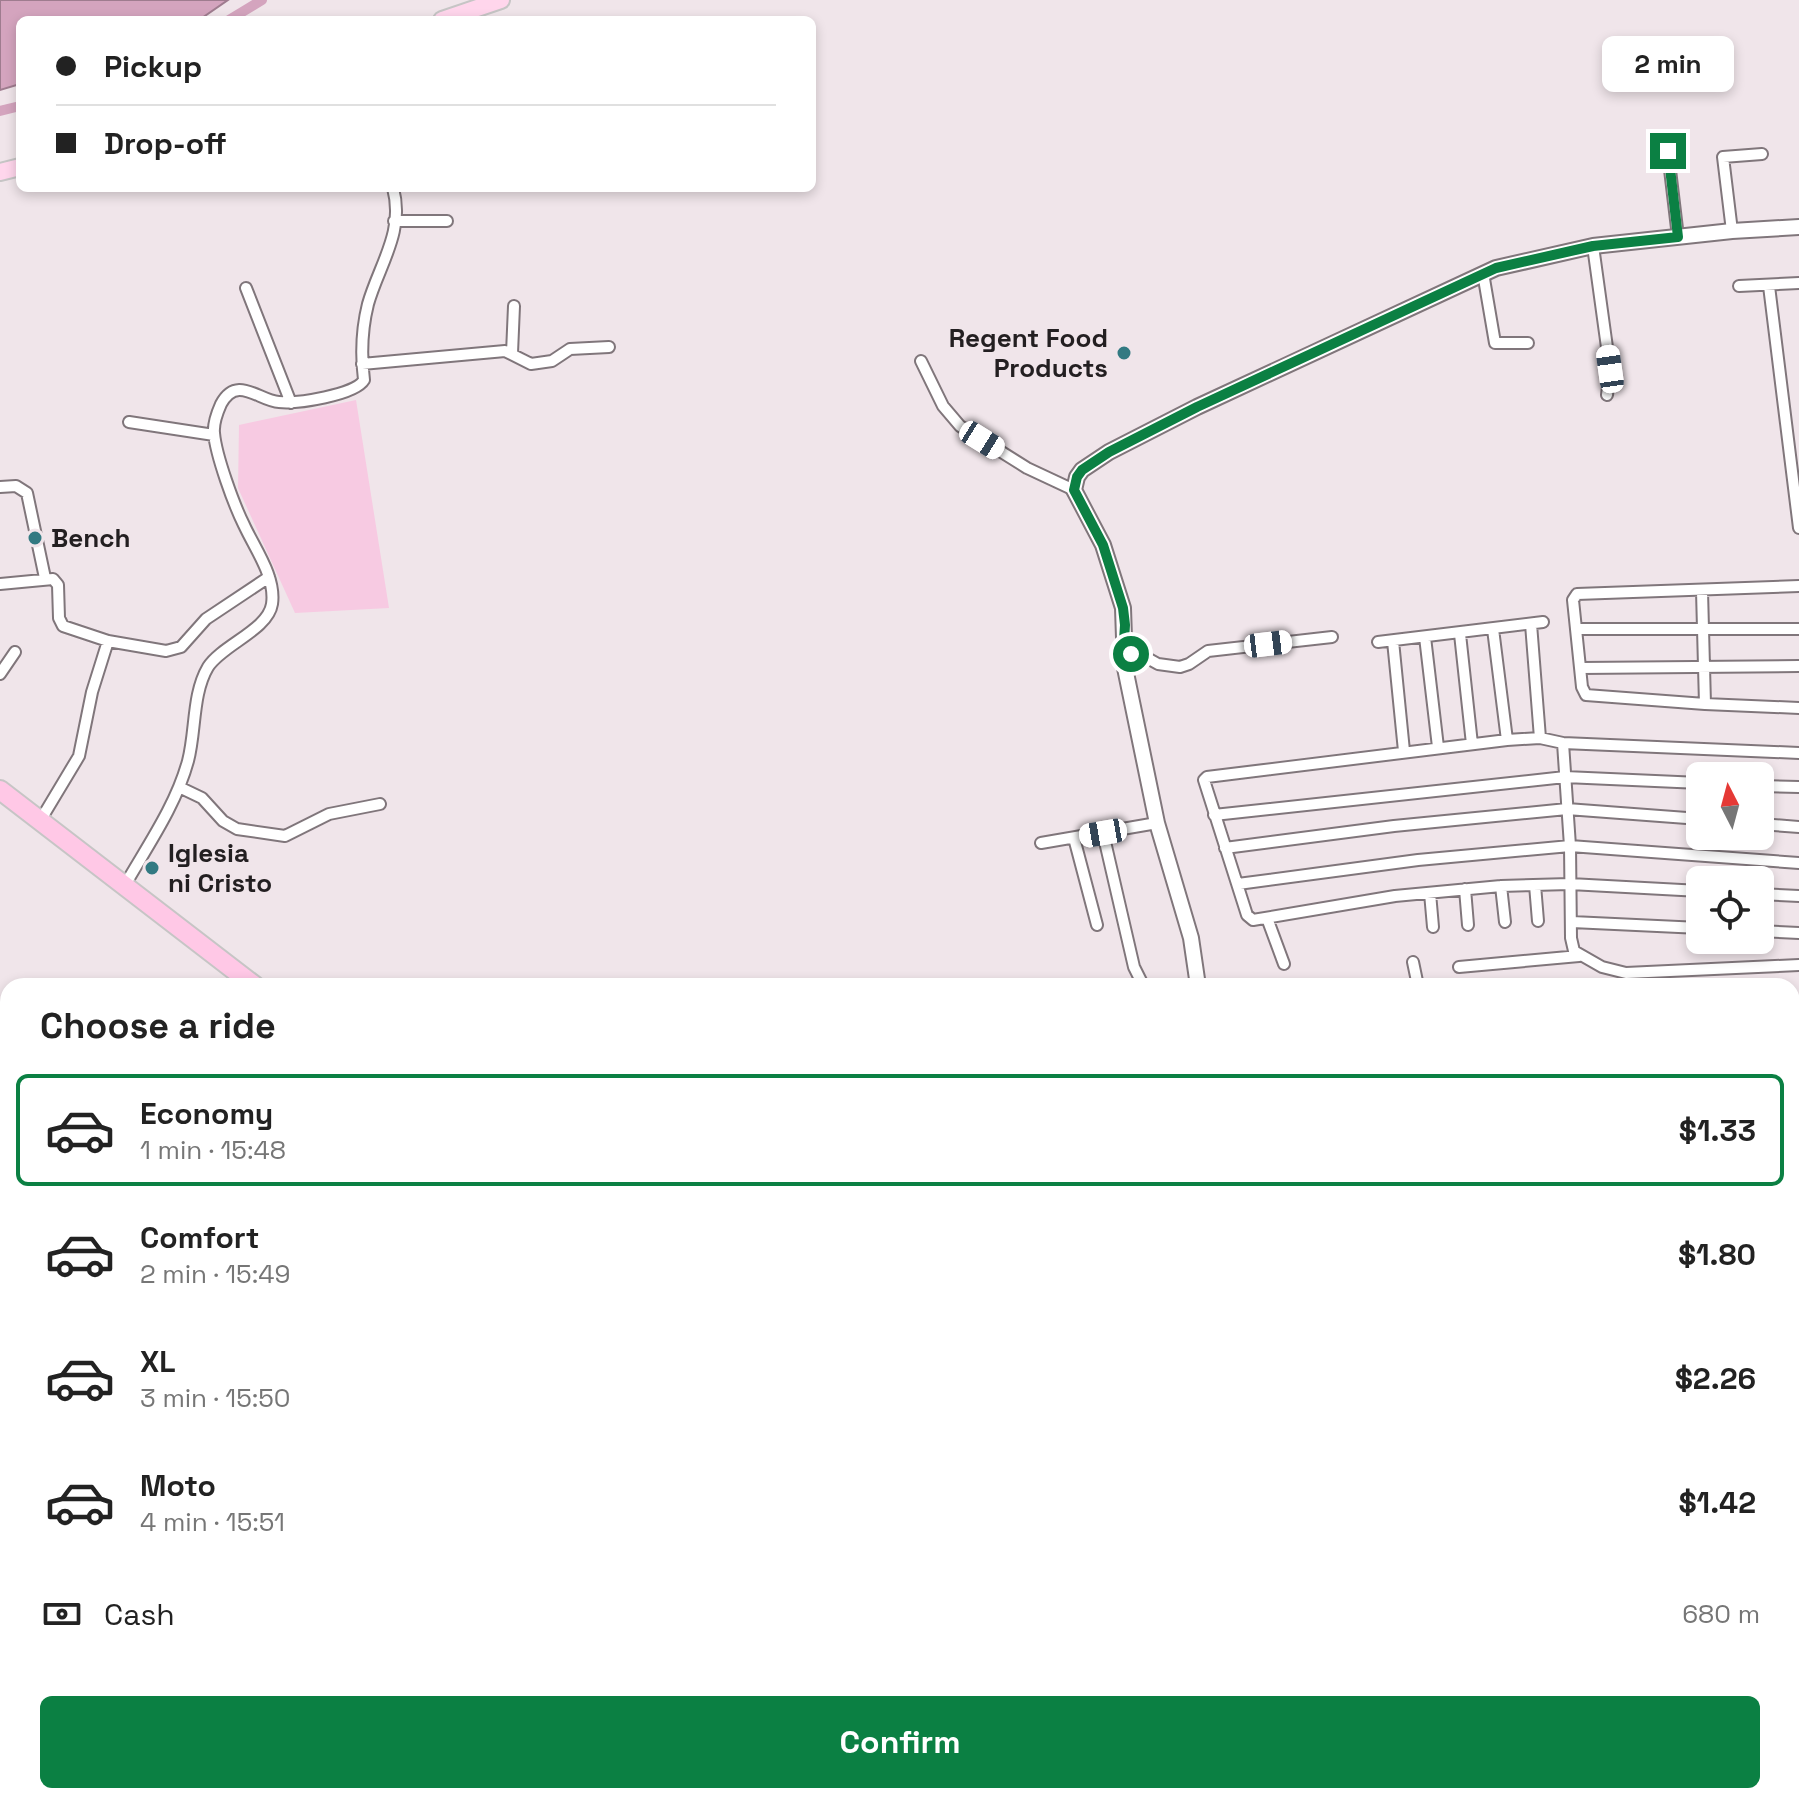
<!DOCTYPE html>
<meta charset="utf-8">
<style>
:root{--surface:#fff;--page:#f2f2f2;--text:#222;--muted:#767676;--line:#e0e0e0;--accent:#0b8043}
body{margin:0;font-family:"Space Grotesk",sans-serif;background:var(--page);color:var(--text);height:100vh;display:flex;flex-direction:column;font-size:30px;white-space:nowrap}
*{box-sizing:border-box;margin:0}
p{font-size:26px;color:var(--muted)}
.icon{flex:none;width:44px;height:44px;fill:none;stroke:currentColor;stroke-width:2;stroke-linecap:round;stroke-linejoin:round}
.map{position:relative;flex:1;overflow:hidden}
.details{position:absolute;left:0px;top:978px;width:1800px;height:826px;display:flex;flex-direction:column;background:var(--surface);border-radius:24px 24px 0 0;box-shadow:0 4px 12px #0003}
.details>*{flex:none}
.guide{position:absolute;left:16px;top:16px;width:800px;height:176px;border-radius:12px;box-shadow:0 4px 12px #0003;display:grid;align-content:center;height:176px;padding:0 40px;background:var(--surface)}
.needle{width:52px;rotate:354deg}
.buttons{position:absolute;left:1686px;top:762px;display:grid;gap:16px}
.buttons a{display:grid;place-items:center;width:88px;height:88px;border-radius:12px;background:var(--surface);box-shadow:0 4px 12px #0003;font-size:40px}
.end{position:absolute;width:36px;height:36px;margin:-18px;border:10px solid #0b8043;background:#fff;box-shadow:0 0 0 4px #fff}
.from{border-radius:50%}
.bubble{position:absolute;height:56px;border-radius:12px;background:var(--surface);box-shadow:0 4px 12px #0003;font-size:26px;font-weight:700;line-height:56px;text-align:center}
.car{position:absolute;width:24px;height:48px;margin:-24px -12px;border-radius:10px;box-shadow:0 0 6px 2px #0007;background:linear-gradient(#fff 24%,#345 0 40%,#fff 0 76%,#345 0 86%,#fff 0)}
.guide b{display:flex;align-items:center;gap:28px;height:76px;font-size:30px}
.guide b+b{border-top:2px solid var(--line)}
.guide i{width:20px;height:20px;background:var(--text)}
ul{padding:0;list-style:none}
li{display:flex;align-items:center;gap:24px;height:112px;margin:0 16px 12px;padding:0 24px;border:4px solid transparent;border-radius:12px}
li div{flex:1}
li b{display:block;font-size:30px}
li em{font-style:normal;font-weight:700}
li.active{border-color:var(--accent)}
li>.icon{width:72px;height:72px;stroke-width:1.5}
h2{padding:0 40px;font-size:36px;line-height:96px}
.pay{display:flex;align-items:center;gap:20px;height:88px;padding:0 40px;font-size:30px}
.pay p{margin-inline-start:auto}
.primary-button{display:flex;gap:16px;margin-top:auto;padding:16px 40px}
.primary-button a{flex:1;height:92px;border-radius:12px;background:var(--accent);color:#fff;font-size:32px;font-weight:700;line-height:92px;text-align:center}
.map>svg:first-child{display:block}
</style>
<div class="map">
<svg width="1799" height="1803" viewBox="0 0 1799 1803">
<rect width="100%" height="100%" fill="#f0e5ea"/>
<path fill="#e9d6df" d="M8,1211V1365L0,1360V1226Z"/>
<path fill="#f7cae2" d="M356,400L389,608L295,613L238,488L239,425Z"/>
<path fill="#d4a4be" stroke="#9f7c8f" stroke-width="2" d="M0,0H228L199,20H20V84L0,90Z"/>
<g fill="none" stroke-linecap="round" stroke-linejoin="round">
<path stroke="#d4a4be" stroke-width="10" d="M229,20L262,0
M0,111L20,106"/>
<g stroke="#80767b" stroke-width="14">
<path id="minor" d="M1666,136L1678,237
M394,221H447
M1732,231L1723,157L1762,154
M1593,246L1610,369L1607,395
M1483,273L1495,343H1528
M1739,286L1799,283
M1769,286L1799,528
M246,288L291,403
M512,353L514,306
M921,361L943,406L960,426L1027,468L1074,490
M362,364L505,351L531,364L552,361L570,349L609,347
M129,422L214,435
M0,487L16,486L27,493L45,578
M0,584L53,579L58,585L59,618L63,626L108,641L166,651L181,647L206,619L269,577
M1799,586L1577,594L1573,600L1582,687L1586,695L1705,704L1799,708
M1702,591L1705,704
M1531,624L1540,738
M1493,629L1507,740
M1577,629H1799
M1460,634L1472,744
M1425,637L1438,747
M1393,641L1404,751
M1378,642L1543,622
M1123,655L1140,654L1158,664L1180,667L1189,664L1208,651L1332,637
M1581,668L1799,666
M0,674L15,652
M1563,743L1570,846L1571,938L1574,951L1602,967L1626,973L1799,965
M1760,786L1799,787
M179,787L202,798L223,821L237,829L285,836L329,814L380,804
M1214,815L1565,777L1700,783
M40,821L79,756L92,692L108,641
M1760,824L1799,827
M1103,833L1134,967L1142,983L1155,986
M1074,838L1097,925
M1041,843L1157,823
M1225,848L1394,826L1567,809L1700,819
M1238,884L1418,860L1570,846L1799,863
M125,885C148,845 176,805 188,761C196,731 192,694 208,667C222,645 268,630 272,604C276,577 255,549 244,525C234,505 216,456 214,433C213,423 217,413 221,404C237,374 259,401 279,402C297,404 355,395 364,380C361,356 362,328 368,304C379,265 405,232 393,188
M1535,885L1538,921
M1501,886L1505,922
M1465,889L1468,925
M1700,891L1570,884L1501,886L1395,896L1253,920L1247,915L1204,780L1207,777L1507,740L1540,738L1563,743L1799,753
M1430,893L1433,927
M1760,894L1799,896
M1267,918L1284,964
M1572,922L1700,928
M1760,931L1799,933
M1413,962L1418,986
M1459,967L1579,956
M1792,1150L1799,1149
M0,1367L8,1371
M0,1401L8,1382
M1701,1796L1703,1803
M135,1803L136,1796
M702,1803V1796"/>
</g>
<g stroke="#80767b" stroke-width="18">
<path id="tertiary" d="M1198,986L1191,938L1157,823L1125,668L1123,608L1103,545L1074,490L1077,477L1082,470L1109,452L1197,407L1496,268L1593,246L1732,231L1799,227
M1313,1796L1322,1803"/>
</g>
<g stroke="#c6c5c5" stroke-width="20">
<path id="primary" d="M442,20L501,0
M0,172L20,167"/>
</g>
<g stroke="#c6c5c5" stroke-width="22">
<path id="trunk" d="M0,790L255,986
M1792,1321L1799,1319"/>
</g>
<use href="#minor" stroke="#fff" stroke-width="10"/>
<use href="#tertiary" stroke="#fff" stroke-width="14"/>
<use href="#primary" stroke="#ffd6ec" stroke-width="16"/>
<use href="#trunk" stroke="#ffc8e6" stroke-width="18"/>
</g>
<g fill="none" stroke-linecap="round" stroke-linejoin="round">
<path stroke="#0b8043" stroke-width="10" d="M1131,654L1123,655L1125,625L1123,608L1103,545L1074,490L1077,477L1082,470L1109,452L1197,407L1496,268L1593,246L1678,237L1668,151"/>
</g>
<g fill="#327a82" stroke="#f0e5ea" stroke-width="3">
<circle cx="1124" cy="353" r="8"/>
<circle cx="35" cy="538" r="8"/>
<circle cx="152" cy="868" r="8"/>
</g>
<g text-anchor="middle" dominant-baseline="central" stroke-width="7" stroke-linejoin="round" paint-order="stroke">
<g font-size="26" font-weight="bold" fill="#231f21" stroke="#f0e5ea" text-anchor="start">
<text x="1108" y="338" text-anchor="end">Regent Food<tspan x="1108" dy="30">Products</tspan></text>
<text x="51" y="538">Bench</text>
<text x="168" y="853">Iglesia<tspan x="168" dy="30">ni Cristo</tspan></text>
</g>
</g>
</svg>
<div class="buttons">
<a><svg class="needle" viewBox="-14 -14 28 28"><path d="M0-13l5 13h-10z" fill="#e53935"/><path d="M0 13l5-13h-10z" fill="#767676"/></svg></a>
<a><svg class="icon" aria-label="locate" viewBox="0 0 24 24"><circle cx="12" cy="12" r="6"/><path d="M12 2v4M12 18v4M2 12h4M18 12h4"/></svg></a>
</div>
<i class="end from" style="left:1131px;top:654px"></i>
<i class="end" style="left:1668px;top:151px"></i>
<div class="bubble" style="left:1602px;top:36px;width:132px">2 min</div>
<i class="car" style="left:1610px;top:369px;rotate:352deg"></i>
<i class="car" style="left:982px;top:440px;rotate:122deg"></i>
<i class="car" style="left:1268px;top:644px;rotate:83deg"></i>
<i class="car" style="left:1103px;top:833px;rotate:260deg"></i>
<div class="guide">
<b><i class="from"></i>Pickup</b>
<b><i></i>Drop-off</b>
</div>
<section class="details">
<h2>Choose a ride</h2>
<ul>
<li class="active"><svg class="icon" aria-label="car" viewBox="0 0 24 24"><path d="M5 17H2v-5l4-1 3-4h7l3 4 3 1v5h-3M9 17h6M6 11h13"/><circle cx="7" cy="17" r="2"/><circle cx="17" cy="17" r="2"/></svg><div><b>Economy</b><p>1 min · 15:48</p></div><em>$1.33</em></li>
<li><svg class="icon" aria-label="car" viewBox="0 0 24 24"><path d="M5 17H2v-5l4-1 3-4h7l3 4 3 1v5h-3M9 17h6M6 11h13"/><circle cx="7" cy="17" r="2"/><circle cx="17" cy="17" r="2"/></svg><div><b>Comfort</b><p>2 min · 15:49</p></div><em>$1.80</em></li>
<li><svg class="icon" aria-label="car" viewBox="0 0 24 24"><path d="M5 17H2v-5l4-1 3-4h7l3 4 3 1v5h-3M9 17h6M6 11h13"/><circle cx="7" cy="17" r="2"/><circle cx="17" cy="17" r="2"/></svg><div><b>XL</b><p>3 min · 15:50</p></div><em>$2.26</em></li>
<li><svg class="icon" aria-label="car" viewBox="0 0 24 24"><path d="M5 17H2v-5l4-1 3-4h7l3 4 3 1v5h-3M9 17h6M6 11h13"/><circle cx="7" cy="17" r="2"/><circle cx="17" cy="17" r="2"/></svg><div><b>Moto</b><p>4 min · 15:51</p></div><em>$1.42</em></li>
</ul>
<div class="pay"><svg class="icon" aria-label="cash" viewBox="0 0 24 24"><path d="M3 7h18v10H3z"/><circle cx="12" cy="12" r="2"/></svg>Cash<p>680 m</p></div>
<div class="primary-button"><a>Confirm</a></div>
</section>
</div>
